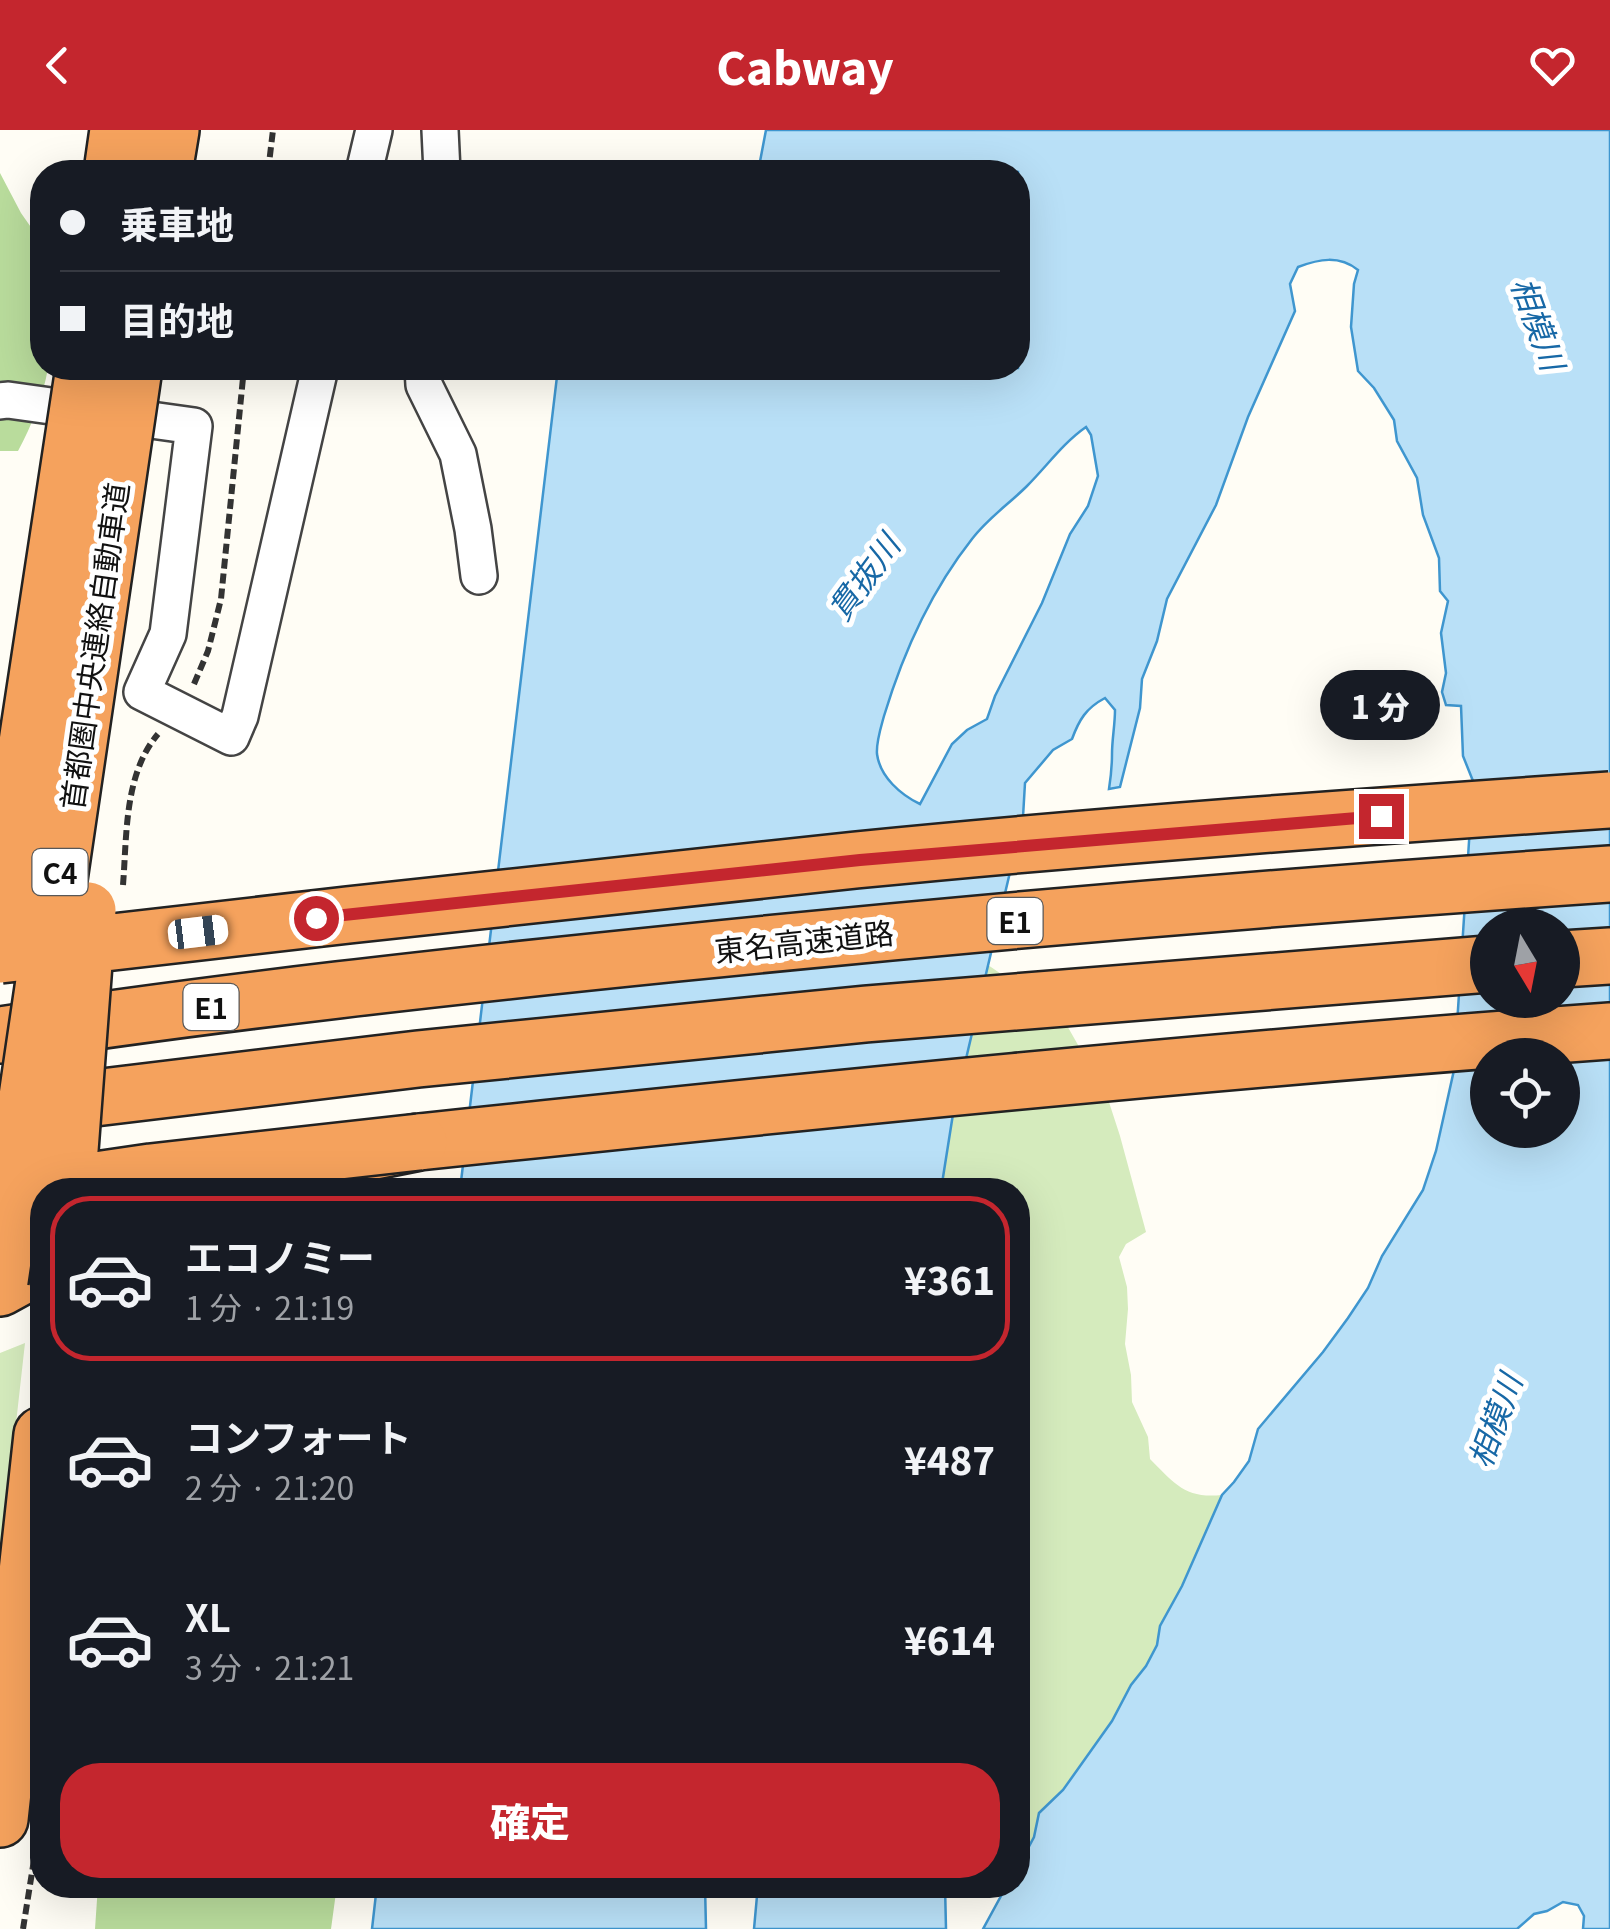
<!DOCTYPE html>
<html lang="ja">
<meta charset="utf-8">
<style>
:root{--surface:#171b24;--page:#242831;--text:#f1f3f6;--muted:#9ea1a6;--line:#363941;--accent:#c4262e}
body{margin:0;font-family:Georgia,"Noto Sans JP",serif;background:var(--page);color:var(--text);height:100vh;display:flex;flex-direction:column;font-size:38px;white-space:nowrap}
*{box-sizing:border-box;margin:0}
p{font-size:32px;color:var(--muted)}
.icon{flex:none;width:55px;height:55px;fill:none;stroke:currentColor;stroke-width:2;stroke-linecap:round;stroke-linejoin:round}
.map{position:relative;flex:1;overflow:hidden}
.side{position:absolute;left:30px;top:1048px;width:1000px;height:720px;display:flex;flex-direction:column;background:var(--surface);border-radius:40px;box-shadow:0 10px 40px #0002}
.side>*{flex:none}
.top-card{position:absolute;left:30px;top:30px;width:1000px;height:220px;border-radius:40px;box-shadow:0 10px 40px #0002;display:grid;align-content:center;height:220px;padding:0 30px;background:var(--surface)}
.needle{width:65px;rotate:170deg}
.fabs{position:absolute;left:1470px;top:778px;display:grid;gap:20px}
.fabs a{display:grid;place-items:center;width:110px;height:110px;border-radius:50%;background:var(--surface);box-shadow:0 10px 40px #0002;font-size:50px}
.end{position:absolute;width:45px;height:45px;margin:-22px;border:12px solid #c4262e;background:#fff;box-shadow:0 0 0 5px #fff}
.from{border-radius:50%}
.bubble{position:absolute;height:70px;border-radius:35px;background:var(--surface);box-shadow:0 10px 40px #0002;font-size:32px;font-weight:800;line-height:70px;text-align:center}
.car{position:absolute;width:30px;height:60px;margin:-30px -15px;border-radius:12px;box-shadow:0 0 8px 2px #0007;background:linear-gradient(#fff 24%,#345 0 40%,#fff 0 76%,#345 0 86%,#fff 0)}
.top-card b{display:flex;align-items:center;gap:35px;height:95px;font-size:38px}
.top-card b+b{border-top:2px solid var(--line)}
.top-card i{width:25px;height:25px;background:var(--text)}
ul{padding:18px 0 0;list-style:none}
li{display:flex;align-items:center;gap:30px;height:165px;margin:0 20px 15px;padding:0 10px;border:5px solid transparent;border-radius:40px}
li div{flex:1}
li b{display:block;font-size:38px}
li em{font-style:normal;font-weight:800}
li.on{border-color:var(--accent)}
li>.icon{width:90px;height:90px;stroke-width:1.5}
.primary-button{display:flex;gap:20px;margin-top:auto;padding:20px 30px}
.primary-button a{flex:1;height:115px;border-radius:40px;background:var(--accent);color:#fff;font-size:40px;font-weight:800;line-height:115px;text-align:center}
header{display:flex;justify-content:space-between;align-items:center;height:130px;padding:0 30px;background:var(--accent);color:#fff;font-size:45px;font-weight:800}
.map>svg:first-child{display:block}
</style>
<header><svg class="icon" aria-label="back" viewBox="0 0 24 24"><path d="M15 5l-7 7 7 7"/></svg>Cabway<svg class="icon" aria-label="heart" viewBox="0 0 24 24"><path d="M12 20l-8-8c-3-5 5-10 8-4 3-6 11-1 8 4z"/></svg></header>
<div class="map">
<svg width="1610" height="1799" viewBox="0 0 1610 1799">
<rect width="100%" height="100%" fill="#fffdf5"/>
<path fill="#d5ebbd" d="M988,835L1061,885L1107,966L1120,1006L1146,1102L1126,1114L1119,1127L1127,1157L1128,1179L1125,1214L1131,1245L1132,1272L1148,1307L1150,1329C1174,1353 1185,1369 1222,1365L1182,1456L1160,1495L1157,1515L1146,1536L1131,1555L1112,1591L1062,1660L1039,1683L1034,1707L1018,1737V1060H941L953,984Z
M25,1213L11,1338L0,1505V1223Z"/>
<path fill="#b9dc9c" d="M0,43L21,83L42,113V238H48C43,267 32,295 18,321H0Z
M98,1755H337L331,1799H95Z"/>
<path fill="#b9e0f7" stroke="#3f96cf" stroke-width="2.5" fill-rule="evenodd" d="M766,0H1610V1799H1583L1584,1786L1578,1775L1563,1772L1547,1781L1534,1784L1517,1799H983L1007,1755H1018V1737L1034,1707L1039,1683L1063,1660L1112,1591L1131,1555L1146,1536L1157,1515L1160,1496L1182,1456L1222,1365L1234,1352L1249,1331L1258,1299L1323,1222L1348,1188L1368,1158L1382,1126L1423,1060L1436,1021L1454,940L1473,651L1463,626L1461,576L1446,575L1442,562L1446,543L1441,503L1448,471L1440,461L1439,428L1423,385L1417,348L1397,311L1394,290L1374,258L1358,241L1351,197L1354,154L1358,140C1339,125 1319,129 1298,137L1290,154L1295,181L1248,287L1216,375L1167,469L1157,511L1142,549L1140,578L1120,657L1109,659C1111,646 1112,636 1112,624C1112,609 1115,595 1115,580L1105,568C1086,578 1079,590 1072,609L1053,620L1025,653L1023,687L953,984L941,1060H460L558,238H1018V42H758ZM1086,297L1091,305L1098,346L1088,376L1070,404L1042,473L995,566L987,589L967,600L952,614L920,674C901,665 880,647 877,624C876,612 881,597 884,586C903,523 931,461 972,409C988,388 1009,374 1027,356C1047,336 1063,313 1086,297ZM1488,795H1562V870H1488ZM1488,925H1562V1000H1488Z
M377,1755H705L706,1799H372Z
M758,1755H945L946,1799H754Z"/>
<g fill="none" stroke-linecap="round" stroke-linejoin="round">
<g stroke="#444" stroke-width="40">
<path id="minor" d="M440,0L442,42
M364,42L374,0
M423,238L424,255L458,324L473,399L479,446
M0,271L8,270L194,296L168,504L142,562L231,607L240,586L320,238"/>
</g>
<g stroke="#222" stroke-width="60">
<path id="motorway" d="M112,42L118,0
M164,42L171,0
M1562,829L1610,826
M0,905C225,871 452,846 678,823C988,791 1299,765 1610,744
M28,976L418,929L866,884L1488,834
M374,1021L419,1012C816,970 1212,930 1610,901
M0,1158L42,1135
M0,1689L42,1305"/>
</g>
<path stroke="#333" stroke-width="6" stroke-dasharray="10 5" stroke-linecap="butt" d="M268,42L273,0
M194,554L208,521L221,469L244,238
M123,755C127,705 124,644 158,604
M23,1799L37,1711"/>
<use href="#minor" stroke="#fff" stroke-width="35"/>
<use href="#motorway" stroke="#f5a25d" stroke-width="55"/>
<g stroke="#222" stroke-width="60" stroke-linecap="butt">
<path id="motorway-bridge" d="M0,790L84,238
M0,825C285,792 571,759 856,730C1107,705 1359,687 1610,670
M35,1059L151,1042L419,1012
M67,1060L88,780
M0,1151L134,238"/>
</g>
<use href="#motorway-bridge" stroke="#f5a25d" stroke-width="55"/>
</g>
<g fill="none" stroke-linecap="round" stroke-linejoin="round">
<path stroke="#c4262e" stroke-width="12" d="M316,788L860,730L1381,686"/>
</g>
<g text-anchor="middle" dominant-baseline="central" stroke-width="10" stroke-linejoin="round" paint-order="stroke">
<g fill="#fff" stroke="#585858" stroke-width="2.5">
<rect x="32.5" y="719" width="55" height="46" rx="8"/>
<rect x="987.5" y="768" width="55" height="46" rx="8"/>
<rect x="183.5" y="854" width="55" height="46" rx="8"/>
</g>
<g font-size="28" font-weight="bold" fill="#111">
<text x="60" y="742">C4</text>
<text x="1015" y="791">E1</text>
<text x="211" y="877">E1</text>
</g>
<g font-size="30" fill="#111" stroke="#fff">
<text transform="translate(93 516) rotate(-82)">首都圏中央連絡自動車道</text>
<text transform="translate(804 810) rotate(-6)">東名高速道路</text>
</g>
<g font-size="32" font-style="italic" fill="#1768a6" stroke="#fff">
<text transform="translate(1540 193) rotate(70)">相模川</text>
<text transform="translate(862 446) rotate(-54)">貫抜川</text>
<text transform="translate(1493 1290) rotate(-70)">相模川</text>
</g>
</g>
</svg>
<div class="fabs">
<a><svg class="needle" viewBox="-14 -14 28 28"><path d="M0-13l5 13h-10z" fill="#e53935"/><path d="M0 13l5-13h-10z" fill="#9ea1a6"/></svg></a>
<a><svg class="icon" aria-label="locate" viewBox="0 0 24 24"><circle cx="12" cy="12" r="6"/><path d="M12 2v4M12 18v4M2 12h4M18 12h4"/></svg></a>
</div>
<i class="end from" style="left:316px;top:788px"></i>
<i class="end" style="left:1381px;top:686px"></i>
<div class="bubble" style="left:1320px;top:540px;width:120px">1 分</div>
<i class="car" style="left:198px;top:802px;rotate:83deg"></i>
<div class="top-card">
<b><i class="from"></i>乗車地</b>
<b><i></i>目的地</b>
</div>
<section class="side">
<ul>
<li class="on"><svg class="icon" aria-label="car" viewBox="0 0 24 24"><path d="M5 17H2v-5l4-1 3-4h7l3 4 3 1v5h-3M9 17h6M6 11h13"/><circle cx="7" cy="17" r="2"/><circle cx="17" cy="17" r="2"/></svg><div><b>エコノミー</b><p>1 分 · 21:19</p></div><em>¥361</em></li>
<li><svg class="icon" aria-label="car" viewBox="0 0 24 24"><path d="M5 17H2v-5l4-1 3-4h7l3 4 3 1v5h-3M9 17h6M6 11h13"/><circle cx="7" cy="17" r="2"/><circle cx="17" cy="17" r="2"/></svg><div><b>コンフォート</b><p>2 分 · 21:20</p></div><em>¥487</em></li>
<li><svg class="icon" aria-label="car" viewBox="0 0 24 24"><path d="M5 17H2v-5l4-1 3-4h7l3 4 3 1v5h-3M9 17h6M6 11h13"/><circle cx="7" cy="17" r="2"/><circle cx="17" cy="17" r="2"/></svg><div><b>XL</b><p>3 分 · 21:21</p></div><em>¥614</em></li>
</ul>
<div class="primary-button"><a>確定</a></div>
</section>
</div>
